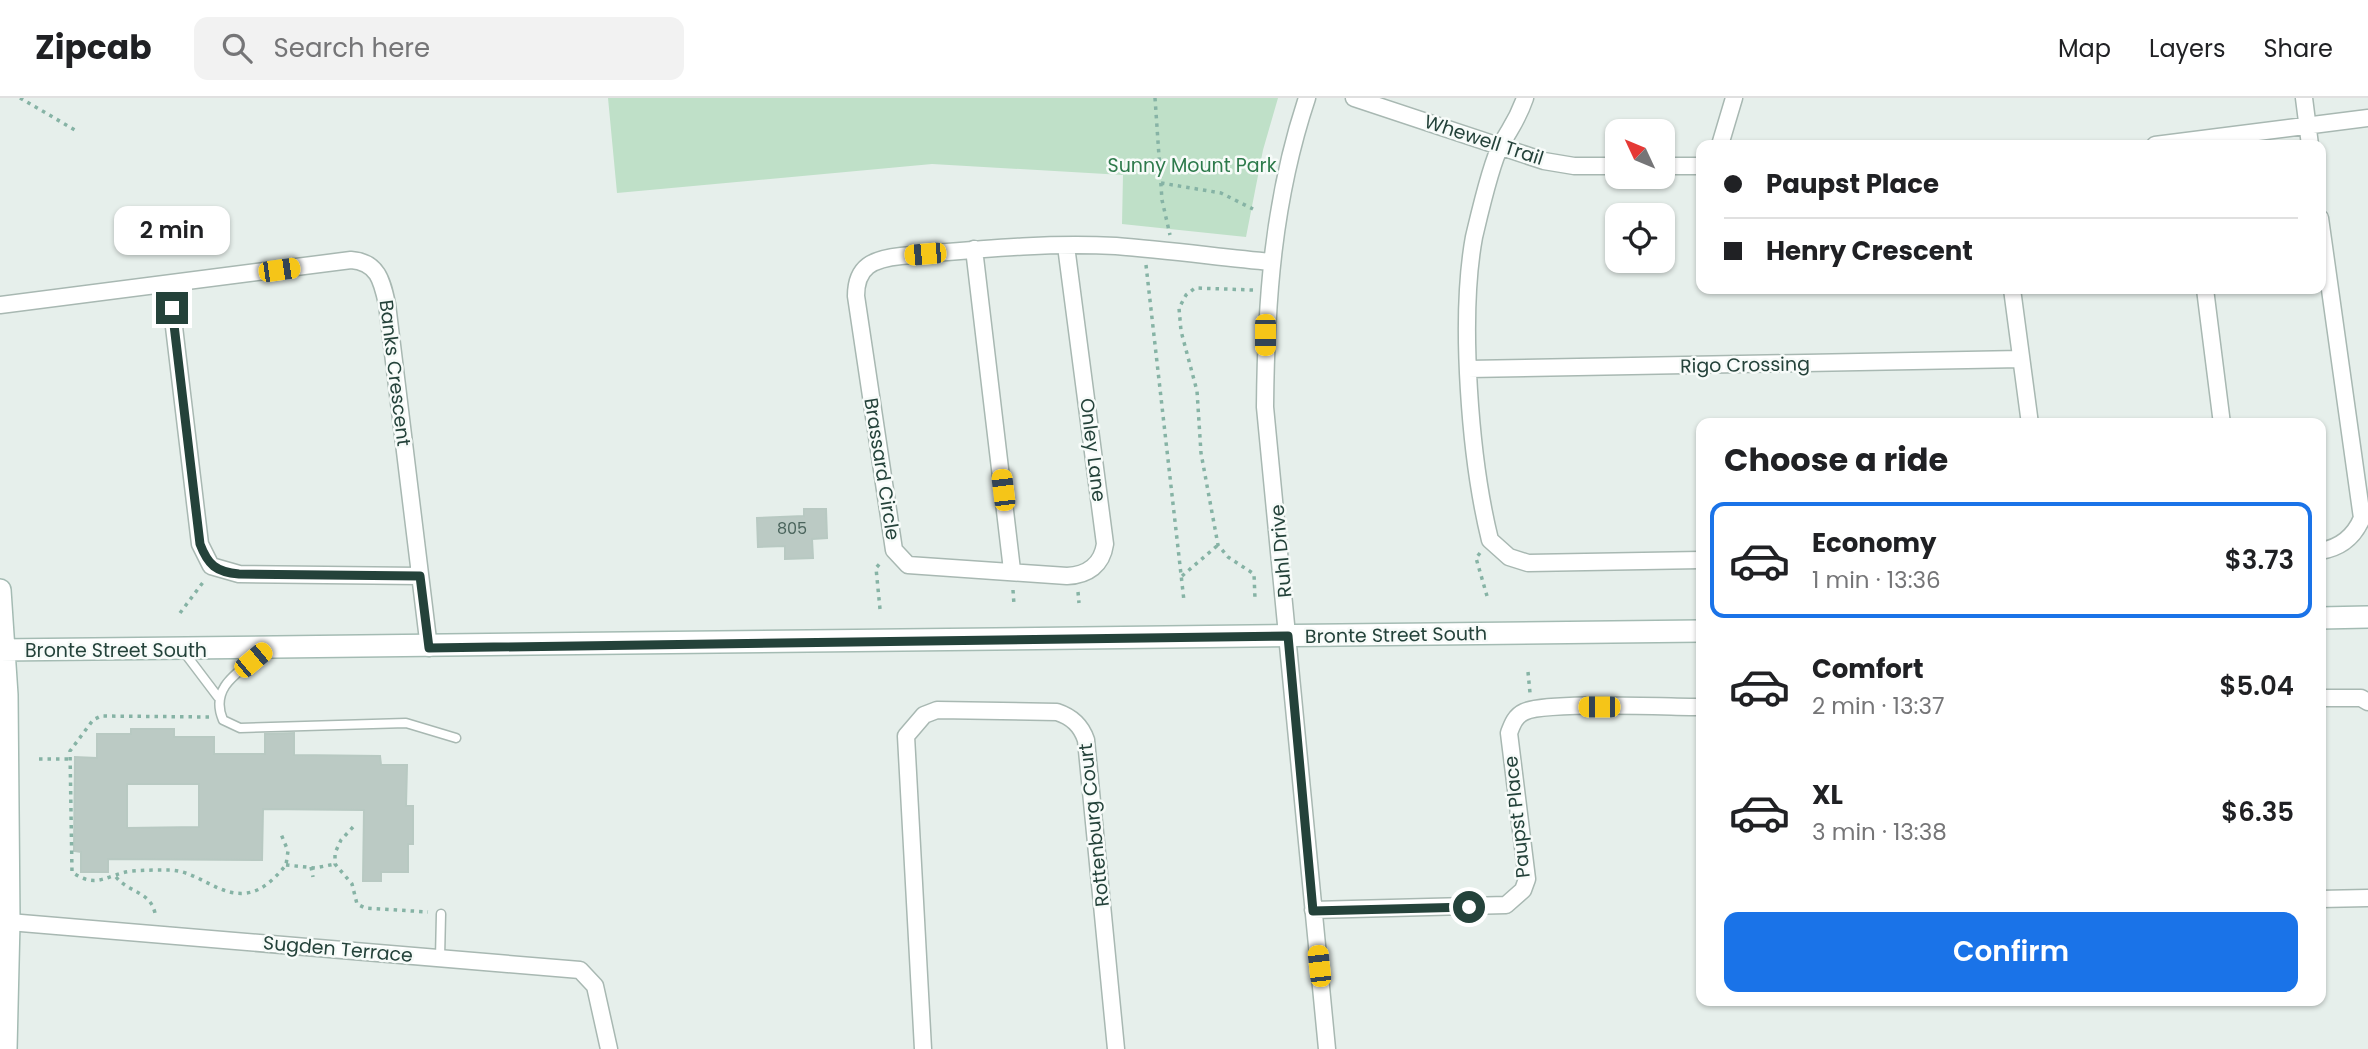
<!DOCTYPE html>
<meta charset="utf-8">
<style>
:root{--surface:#fff;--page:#f2f2f2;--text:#202124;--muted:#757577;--line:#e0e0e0;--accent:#1a73e8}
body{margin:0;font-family:Poppins,sans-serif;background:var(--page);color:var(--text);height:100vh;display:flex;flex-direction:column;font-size:26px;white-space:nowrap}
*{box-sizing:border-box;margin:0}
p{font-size:23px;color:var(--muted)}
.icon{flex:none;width:38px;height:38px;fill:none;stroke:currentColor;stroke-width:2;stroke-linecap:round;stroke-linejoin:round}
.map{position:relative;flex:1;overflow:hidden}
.panel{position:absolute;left:1696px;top:320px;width:630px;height:588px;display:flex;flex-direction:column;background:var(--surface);border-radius:14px;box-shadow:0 2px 5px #0004}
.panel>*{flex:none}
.guide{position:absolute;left:1696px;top:42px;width:630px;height:154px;border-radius:14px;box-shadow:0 2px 5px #0004;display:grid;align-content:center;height:154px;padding:0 28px;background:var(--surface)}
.needle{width:46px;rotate:314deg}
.controls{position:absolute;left:1605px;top:21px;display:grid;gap:14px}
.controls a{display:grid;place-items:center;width:70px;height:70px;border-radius:14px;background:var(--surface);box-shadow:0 2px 5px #0004;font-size:35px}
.end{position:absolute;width:32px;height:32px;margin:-16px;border:9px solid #24423a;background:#fff;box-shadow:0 0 0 4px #fff}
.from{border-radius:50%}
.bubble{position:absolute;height:49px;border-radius:14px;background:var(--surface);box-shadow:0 2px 5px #0004;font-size:23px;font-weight:600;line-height:49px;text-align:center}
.car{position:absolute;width:21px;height:42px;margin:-21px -10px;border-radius:9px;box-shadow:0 0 5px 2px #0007;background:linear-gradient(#f5c518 24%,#345 0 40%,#f5c518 0 76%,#345 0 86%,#f5c518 0)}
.guide b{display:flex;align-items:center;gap:24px;height:66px;font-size:26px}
.guide b+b{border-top:2px solid var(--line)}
.guide i{width:18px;height:18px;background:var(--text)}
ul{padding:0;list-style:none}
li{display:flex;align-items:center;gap:21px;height:116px;margin:0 14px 10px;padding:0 14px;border:4px solid transparent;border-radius:14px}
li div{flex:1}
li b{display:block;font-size:26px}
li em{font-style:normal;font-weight:600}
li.on{border-color:var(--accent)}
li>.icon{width:63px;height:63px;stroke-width:1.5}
h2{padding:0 28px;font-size:32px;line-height:84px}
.action{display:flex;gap:14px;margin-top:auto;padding:14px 28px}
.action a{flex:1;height:80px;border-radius:14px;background:var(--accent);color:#fff;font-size:28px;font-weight:600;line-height:80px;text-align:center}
header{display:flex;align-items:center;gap:42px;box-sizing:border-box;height:98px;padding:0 35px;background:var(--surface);border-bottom:2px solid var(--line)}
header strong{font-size:33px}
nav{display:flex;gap:38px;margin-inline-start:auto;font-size:24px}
.search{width:490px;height:63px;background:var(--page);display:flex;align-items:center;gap:18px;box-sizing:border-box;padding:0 24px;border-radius:14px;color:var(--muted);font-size:26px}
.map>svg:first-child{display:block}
</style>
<header>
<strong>Zipcab</strong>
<div class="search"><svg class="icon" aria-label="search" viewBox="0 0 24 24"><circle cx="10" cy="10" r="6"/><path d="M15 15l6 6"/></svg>Search here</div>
<nav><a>Map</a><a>Layers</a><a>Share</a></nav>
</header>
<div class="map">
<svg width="2368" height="951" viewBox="0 0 2368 951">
<rect width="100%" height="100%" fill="#e6efeb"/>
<path fill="#bfe0c8" d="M608,0H1278L1263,52L1246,139L1122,126L1123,77L932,66L617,95Z"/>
<path fill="#bbcac4" stroke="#b8c9c2" stroke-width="2" fill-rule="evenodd" d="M804,411H826L827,440L812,441L813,460L785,461V448L758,449L757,420L804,418Z
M131,631H174V639H214V656H265V636L294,635V657L380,658L381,667H407L406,708H413V746H408V774H381V783H363L364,712L263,711L262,762L108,761V774H81V754L74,753L75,659L97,660V636H131ZM127,686H199V729L127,730Z"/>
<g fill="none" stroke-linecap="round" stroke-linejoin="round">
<g stroke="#a8b8b2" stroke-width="11">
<path id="lane" d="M184,554L218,599
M262,555C239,574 209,589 223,622L240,630L406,625L456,640
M440,860L441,816"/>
</g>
<g stroke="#a8b8b2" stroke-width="19">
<path id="street" d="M1307,0C1273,102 1266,202 1265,309L1327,951
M1354,0L1544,63L1574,68H1617
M1525,0C1517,23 1512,27 1501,47C1491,65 1479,118 1474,139C1459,221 1470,361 1490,442L1509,459L1528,465L1701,462
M2304,0L2310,47
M1720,47L1734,0
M2155,47L2368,20
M1662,68H1701
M2320,120L2362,420C2354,439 2340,450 2320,453
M1066,148L1105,446C1102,467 1088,477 1067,478L908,467L894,452L856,198C856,168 873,161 901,158C972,152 1044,144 1116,148C1167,152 1219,159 1271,164
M974,151L1012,472
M169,187L200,446L211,468L239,476L420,478
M2012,191L2030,326
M2205,191L2222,326
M0,207L351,162C378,164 382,183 387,206L429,550
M1468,271L2021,261
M2320,600H2361L2368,604
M2320,801L2368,800
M1313,812L1506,807L1523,792L1527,781L1509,635C1512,627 1515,618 1524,614C1545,603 1669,609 1701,609
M9,824L580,872L595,888L609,951
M923,951L906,638L924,617L937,612L1057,614C1072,619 1081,627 1086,642L1116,951"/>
</g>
<g stroke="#a4bbb3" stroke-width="24">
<path id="secondary" d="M0,492L7,597L9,824L6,951
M2320,520L2368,519
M0,552L1701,533"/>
</g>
<path stroke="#86b3a5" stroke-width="3.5" stroke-dasharray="3.5 5" stroke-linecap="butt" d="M20,0L75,32
M1155,0L1162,102L1170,137
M1161,85L1221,95L1253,111
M1146,167L1184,503
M1253,192L1195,190L1186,197L1179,210L1181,233L1197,293L1201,355L1218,447L1228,459L1254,476L1255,501
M1480,455L1476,460L1487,498
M1182,478L1218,447
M1013,492L1014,507
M1078,494L1079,505
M880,511L876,470L882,463
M180,515L204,483
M1528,574L1530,595
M209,619L101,618L93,622L70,653L72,774C97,792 107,776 132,773C145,772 158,772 170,772C198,773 219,799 247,795C263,793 276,779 286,767L288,753L281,736
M39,661H70
M353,729L341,742L335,755V766L352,786L357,806L365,810L428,814
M286,767L315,770L335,766
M311,769L313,779
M116,779C129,795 150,793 155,815"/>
<use href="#lane" stroke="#fff" stroke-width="8"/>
<use href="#street" stroke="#fff" stroke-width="16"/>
<use href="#secondary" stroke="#fff" stroke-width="21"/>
</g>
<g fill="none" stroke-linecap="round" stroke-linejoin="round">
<path stroke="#24423a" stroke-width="9" d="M172,210L200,446C208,467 216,474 239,476L420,478L429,550L1288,538L1313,813L1469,809"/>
</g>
<g text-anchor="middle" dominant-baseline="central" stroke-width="5" stroke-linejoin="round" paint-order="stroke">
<g font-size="16" fill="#4a645c">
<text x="792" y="430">805</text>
</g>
<g font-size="19" fill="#24423a" stroke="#f7fbf9">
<text transform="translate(1484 42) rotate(18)">Whewell Trail</text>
<text transform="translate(1745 267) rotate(-1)">Rigo Crossing</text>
<text transform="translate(395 275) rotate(83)">Banks Crescent</text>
<text transform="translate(1093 352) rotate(83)">Onley Lane</text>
<text transform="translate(882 371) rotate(81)">Brassard Circle</text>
<text transform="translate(1281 453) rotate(-95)">Ruhl Drive</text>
<text transform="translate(1396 537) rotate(-1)">Bronte Street South</text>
<text x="116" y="552">Bronte Street South</text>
<text transform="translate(1517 719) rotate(-96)">Paupst Place</text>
<text transform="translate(1094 727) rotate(-96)">Rottenburg Court</text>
<text transform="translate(338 851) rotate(5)">Sugden Terrace</text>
</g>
<g font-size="19" fill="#2d7a4b" stroke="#f7fbf9">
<text x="1192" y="67">Sunny Mount Park</text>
</g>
</g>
</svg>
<div class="controls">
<a><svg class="needle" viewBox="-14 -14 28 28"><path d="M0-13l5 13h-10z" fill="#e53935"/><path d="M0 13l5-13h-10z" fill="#757577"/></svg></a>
<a><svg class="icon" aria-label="locate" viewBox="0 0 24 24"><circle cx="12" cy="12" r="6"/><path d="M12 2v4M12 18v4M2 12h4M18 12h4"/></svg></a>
</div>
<i class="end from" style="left:1469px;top:809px"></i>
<i class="end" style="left:172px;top:210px"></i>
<div class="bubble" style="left:114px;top:108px;width:116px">2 min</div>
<i class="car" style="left:925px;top:156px;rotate:265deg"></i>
<i class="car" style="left:279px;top:172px;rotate:82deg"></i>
<i class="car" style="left:1265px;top:237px;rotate:180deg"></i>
<i class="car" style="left:1003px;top:392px;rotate:353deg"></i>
<i class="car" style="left:253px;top:562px;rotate:50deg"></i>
<i class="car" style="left:1599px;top:609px;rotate:270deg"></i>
<i class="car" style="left:1319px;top:868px;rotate:354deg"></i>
<div class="guide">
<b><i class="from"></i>Paupst Place</b>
<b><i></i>Henry Crescent</b>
</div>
<section class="panel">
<h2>Choose a ride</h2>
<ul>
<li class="on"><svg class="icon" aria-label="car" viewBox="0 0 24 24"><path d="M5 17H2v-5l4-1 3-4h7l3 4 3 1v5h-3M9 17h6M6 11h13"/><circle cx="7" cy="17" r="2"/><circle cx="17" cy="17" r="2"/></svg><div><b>Economy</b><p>1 min · 13:36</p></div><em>$3.73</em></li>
<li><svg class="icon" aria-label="car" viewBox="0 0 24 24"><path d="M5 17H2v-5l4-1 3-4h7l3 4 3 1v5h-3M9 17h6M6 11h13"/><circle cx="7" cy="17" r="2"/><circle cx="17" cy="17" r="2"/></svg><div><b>Comfort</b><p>2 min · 13:37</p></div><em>$5.04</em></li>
<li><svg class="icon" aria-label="car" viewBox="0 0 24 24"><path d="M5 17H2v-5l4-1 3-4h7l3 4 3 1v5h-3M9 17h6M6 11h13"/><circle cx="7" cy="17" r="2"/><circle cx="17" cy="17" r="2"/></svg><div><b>XL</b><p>3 min · 13:38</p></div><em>$6.35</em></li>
</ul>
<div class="action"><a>Confirm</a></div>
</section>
</div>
